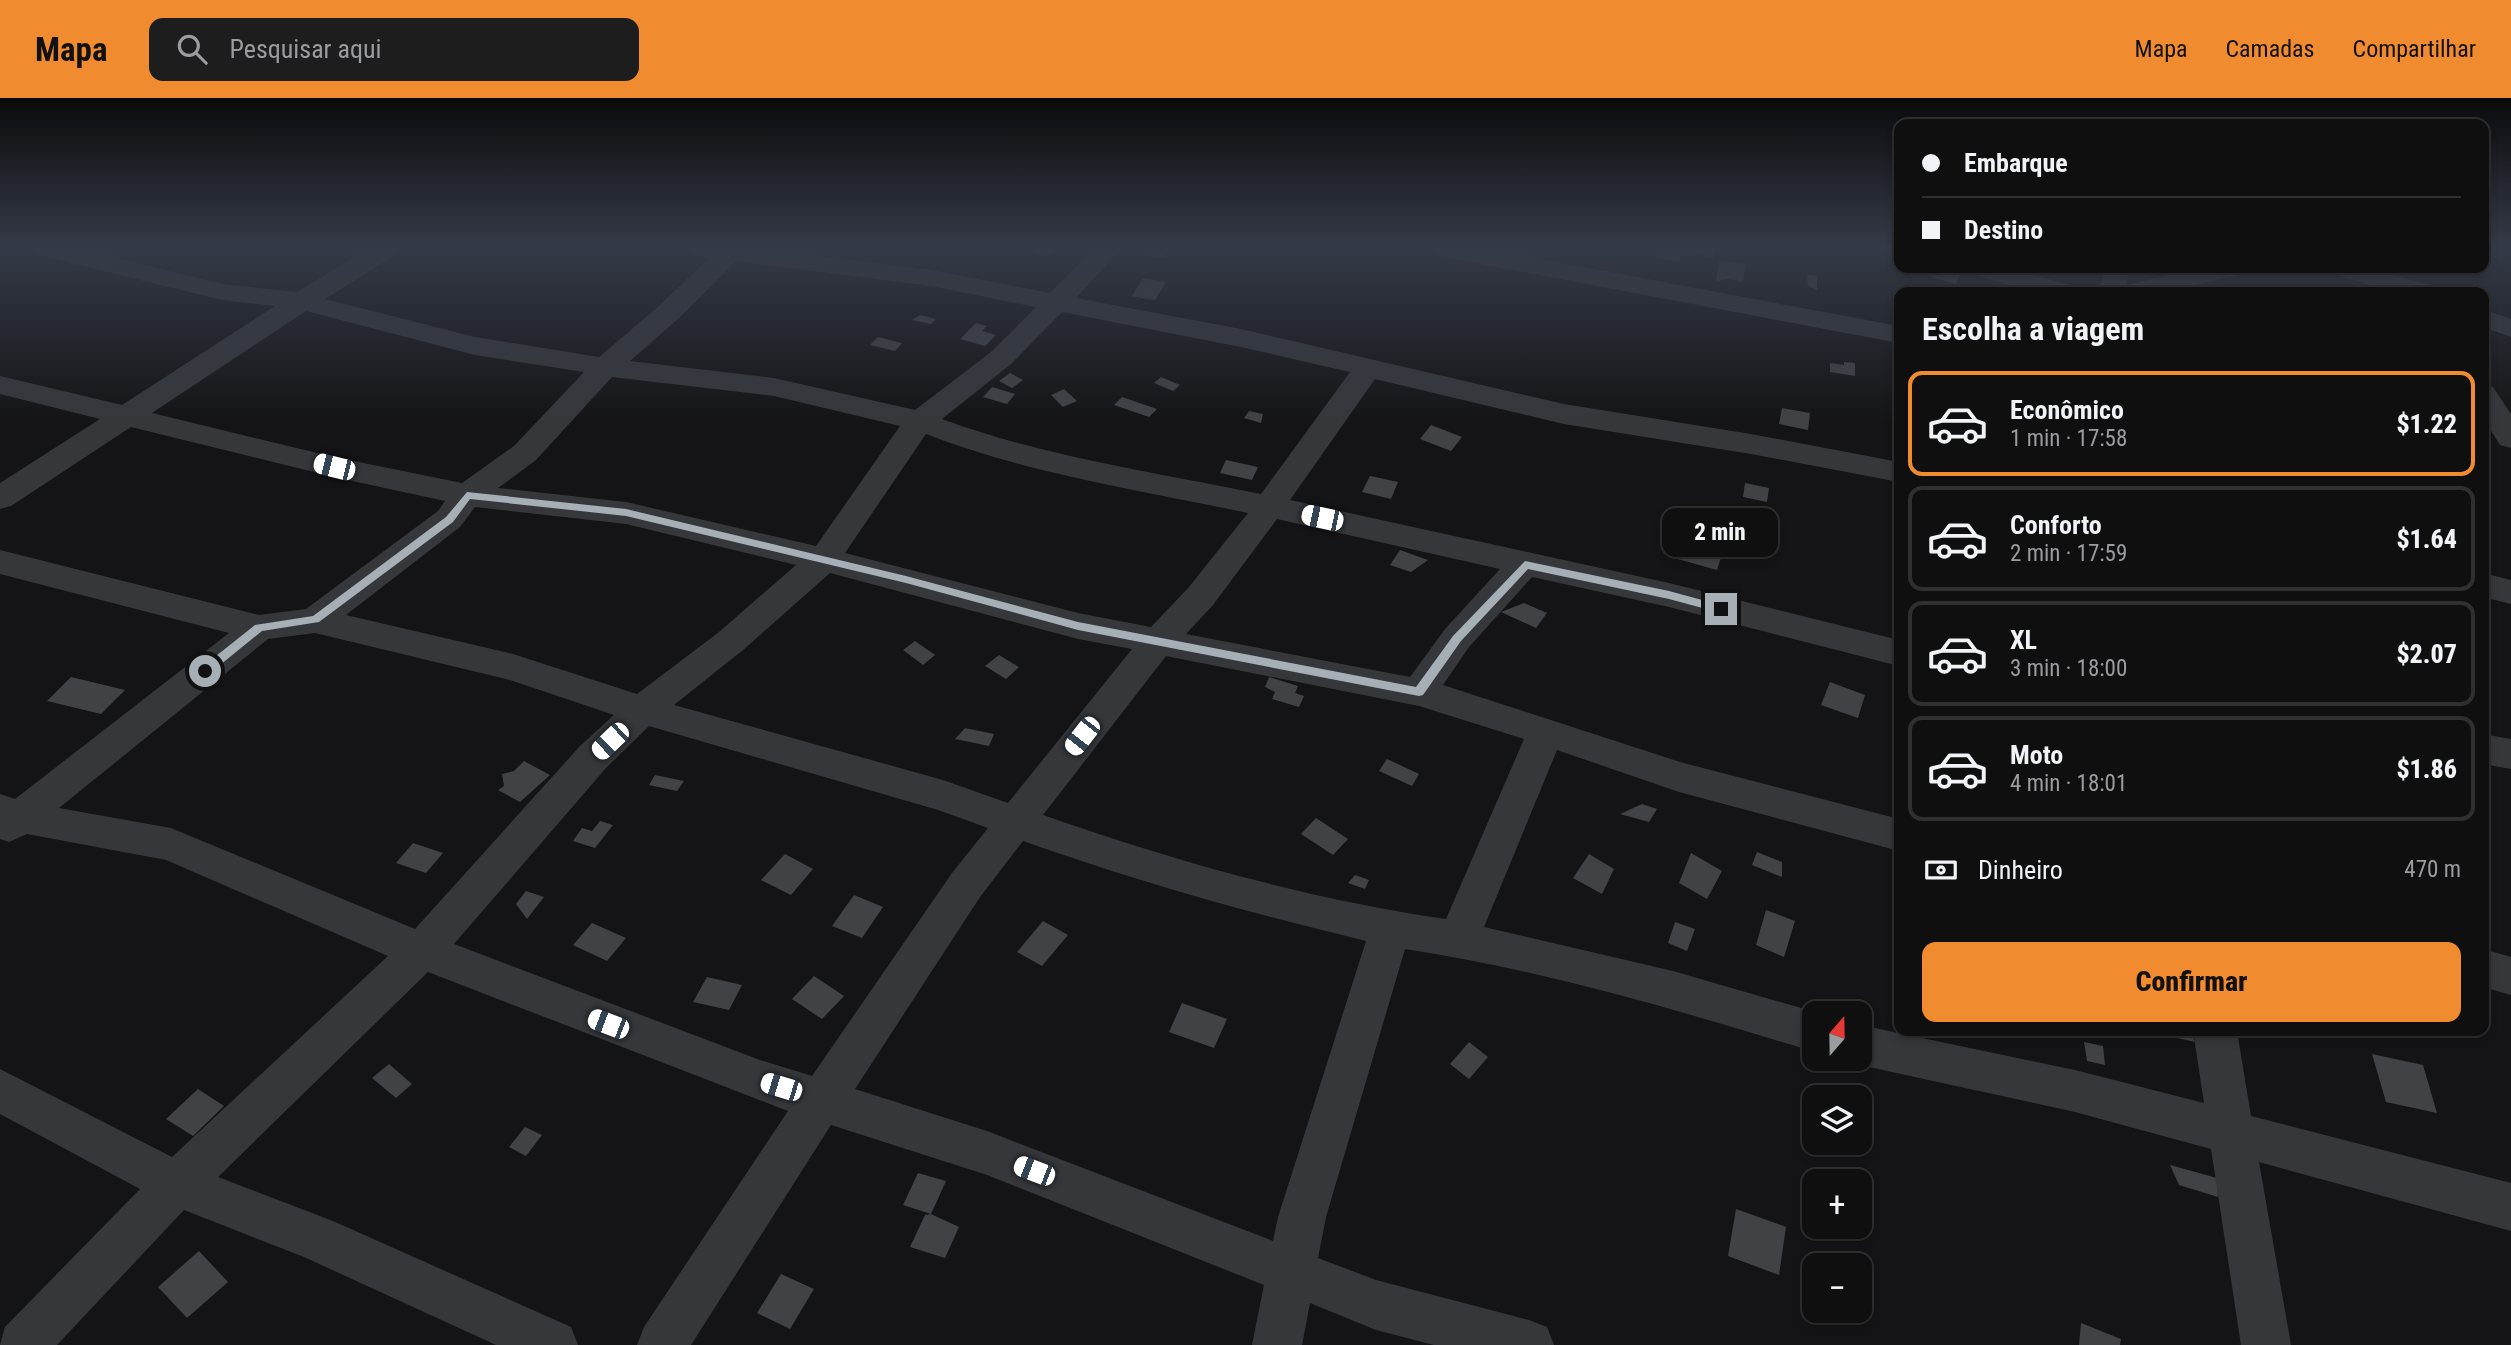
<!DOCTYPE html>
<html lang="pt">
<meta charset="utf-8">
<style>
:root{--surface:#0f0f10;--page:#1d1d1e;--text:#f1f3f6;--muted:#9b9c9f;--line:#2f2f30;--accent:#f18b30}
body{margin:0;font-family:"Roboto Condensed",sans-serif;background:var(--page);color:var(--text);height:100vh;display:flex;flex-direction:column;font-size:26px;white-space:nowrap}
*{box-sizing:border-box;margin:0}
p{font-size:23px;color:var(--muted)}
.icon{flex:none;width:38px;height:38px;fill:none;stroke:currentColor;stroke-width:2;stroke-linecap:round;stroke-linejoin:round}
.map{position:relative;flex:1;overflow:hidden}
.side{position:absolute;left:1894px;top:189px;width:595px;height:749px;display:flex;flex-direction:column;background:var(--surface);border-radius:14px;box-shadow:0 4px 10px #0003,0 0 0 2px var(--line)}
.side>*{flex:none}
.banner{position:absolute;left:1894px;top:21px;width:595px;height:154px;border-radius:14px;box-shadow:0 4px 10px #0003,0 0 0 2px var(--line);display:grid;align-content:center;height:154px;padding:0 28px;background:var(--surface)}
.needle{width:46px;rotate:20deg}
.controls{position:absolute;left:1802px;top:903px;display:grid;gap:14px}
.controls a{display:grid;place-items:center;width:70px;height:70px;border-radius:14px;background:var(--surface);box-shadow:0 4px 10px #0003,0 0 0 2px var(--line);font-size:35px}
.end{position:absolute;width:32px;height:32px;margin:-16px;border:9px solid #a6aeb6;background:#111;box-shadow:0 0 0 4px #111}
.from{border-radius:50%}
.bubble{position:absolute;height:49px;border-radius:14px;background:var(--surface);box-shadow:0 4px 10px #0003,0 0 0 2px var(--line);font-size:23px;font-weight:800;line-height:49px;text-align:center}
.car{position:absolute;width:21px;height:42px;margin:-21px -10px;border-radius:9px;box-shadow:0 0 5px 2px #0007;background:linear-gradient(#fff 24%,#345 0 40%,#fff 0 76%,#345 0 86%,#fff 0)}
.banner b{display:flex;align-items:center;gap:24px;height:66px;font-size:26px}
.banner b+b{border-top:2px solid var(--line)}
.banner i{width:18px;height:18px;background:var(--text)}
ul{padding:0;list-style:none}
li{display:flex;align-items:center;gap:21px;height:105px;margin:0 14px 10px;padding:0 14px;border:4px solid var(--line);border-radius:14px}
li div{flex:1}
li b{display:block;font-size:26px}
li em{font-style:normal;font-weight:800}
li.active{border-color:var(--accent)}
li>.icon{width:63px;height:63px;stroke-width:1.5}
h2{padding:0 28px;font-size:32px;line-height:84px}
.pay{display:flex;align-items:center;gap:18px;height:77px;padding:0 28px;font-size:26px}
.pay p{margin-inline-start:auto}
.cta{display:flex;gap:14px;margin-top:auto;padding:14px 28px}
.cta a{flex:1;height:80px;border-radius:14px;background:var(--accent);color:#111;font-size:28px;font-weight:800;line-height:80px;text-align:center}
header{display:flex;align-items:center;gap:42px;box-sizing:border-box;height:98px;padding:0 35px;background:var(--accent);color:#111}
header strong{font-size:33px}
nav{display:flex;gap:38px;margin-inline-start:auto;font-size:24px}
.search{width:490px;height:63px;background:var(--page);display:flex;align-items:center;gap:18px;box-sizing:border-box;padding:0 24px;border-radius:14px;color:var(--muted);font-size:26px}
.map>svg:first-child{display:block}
</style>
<header>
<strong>Mapa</strong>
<div class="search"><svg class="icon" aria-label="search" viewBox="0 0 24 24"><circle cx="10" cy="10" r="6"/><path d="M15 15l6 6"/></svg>Pesquisar aqui</div>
<nav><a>Mapa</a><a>Camadas</a><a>Compartilhar</a></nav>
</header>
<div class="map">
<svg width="2511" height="1247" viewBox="0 0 2511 1247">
<rect width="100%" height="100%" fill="#141416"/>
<path fill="#404246" d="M1025,151H1057L1047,159Z
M1146,151H1169L1165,160L1143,158Z
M1681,151H1714L1713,160L1681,152Z
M1658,152L1681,157L1679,164L1656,160Z
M1719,163L1746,166L1743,184L1728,181L1716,183Z
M1930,170H1941L1961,175L1956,186L1931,179L1934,174L1929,172Z
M1807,177L1817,178V192L1808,188Z
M1143,180L1166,184L1155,202L1132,198Z
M920,217L936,221L931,226L912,222Z
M976,225L987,228L982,233L996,237L985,248L960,241Z
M878,239L902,245L895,253L870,247Z
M1844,264L1855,265V278L1830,274V265L1844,267Z
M1010,275L1023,282L1012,290L999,283Z
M1161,279L1180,287L1173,293L1154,285Z
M992,289L1015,296L1007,306L983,299Z
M1064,291L1077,303L1063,309L1051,297Z
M1122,299L1157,311L1149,319L1114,307Z
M1782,310L1810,315L1808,332L1779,326Z
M1249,313L1263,316L1261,325L1244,320Z
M1431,327L1462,339L1451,353L1420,341Z
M1226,362L1258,369L1252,382L1220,375Z
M1370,378L1398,384L1391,401L1362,394Z
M1745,385L1769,390L1767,404L1743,399Z
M1681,441L1723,453L1717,472L1674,460Z
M1400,452L1428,462L1411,474L1390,467Z
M1524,505L1547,515L1536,530L1501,514Z
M915,543L935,557L923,567L903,552Z
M999,557L1019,569L1006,581L985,568Z
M71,579L125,592L101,616L47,603Z
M1269,579L1298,588L1295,595L1304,598L1299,609L1272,601L1275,594L1265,589Z
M1830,584L1865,597L1858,620L1821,607Z
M965,630L994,636L989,648L955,641Z
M1387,661L1419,676L1412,688L1379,673Z
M524,663L550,677L520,704L498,692L504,688L502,676L514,673Z
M655,677L684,683L677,693L649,687Z
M1642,706L1657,711L1649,724L1620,716Z
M1316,720L1348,741L1333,757L1301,736Z
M600,723L613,727L595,750L573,743L582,730L592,733Z
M413,745L443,755L426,775L396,765Z
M1757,754L1782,764V779L1752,767Z
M1691,755L1722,773L1707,801L1679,785Z
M785,756L813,771L791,797L761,782Z
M1589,756L1614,771L1602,796L1573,780Z
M1355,777L1369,782L1365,791L1348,785Z
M526,793L544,799L527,821L516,806Z
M854,797L883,809L862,840L832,828Z
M1766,812L1795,823L1784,859L1756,847Z
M1043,823L1068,837L1042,868L1017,854Z
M1675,824L1695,831L1687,853L1668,845Z
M592,825L626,840L607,863L573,847Z
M814,878L844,898L822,921L792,901Z
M707,879L742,887L729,912L693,904Z
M1182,905L1227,921L1214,950L1169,934Z
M2175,933H2190L2195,944L2177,940Z
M1469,944L1488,959L1469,981L1450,966Z
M2084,944L2103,948L2105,967L2087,963Z
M2372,956L2423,967L2437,1015L2386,1004Z
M389,966L412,986L396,1000L372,980Z
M198,991L224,1008L193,1038L166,1021Z
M525,1029L542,1037L526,1058L509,1049Z
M2170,1067L2217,1080L2218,1099L2179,1087Z
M918,1075L946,1083L931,1116L903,1107Z
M1736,1111L1786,1129L1779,1177L1728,1158Z
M931,1116L959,1129L945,1160L910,1149L925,1117Z
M199,1153L228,1184L187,1220L158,1189Z
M781,1176L814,1191L790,1231L757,1215Z
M2081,1225L2121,1241L2120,1247H2079Z"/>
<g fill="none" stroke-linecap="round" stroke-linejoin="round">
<path fill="#35373b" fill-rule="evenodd" d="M35,151H80L222,186L297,194L368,151H399L395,157L325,201L475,239L599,259L659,208L709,160L694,157L690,151H765L931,172L1050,195L1093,151H1121L1076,200L1241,231L1564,306L1751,336L1899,364V384L1751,356L1564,326L1375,281L1290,402L1669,485L1899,542V568L1669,509L1532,479L1469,549L1443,587L1680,664L1899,721V753L1679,694L1557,652L1484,829L1673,873L1815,914L1818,915H1815V954C1680,913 1544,872 1405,851L1326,1119L1318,1160L1376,1182L1529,1222L1547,1229L1554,1247H1434L1376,1232L1310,1205L1302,1247H1252L1264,1187L987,1077L831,1027L691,1247H637L644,1229L788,1013L428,874L218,1079L333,1123L571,1229L578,1247H496L304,1159L184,1112L57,1247H0L5,1229L140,1091L0,1016V971L172,1059L388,858L166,762L27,736L9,744L0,741V696L15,701L229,535L0,476V452L259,517L306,511L438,413L445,403L334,379L131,329L11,408L0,411V385L100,321L0,296V278L122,307L275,208L222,202L39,157ZM736,163L931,188L1036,209L991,254L915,312L774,280L630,263L679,220ZM306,213L475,257L584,274L514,348L462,385L334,359L152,315ZM1062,214L1241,249L1350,274L1261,396C1155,374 1045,359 942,321L1011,266ZM612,279L774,298L900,328L816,448L626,404L498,390L536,362ZM926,336C1029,376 1140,392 1248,415L1189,489L1151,529L1078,515L845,455ZM475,409L626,426L796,467L719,534L637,596L513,556L346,517L460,429ZM1277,421L1500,471L1445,531L1410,579L1186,536L1213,507ZM830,475L1078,541L1132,551L1008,705L943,682L674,607L743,552ZM315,535L510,582L614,617L580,648L415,831L171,730L59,710L268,541ZM1166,558L1419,608L1524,641L1446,821C1309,801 1174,763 1043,717ZM649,628L938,712L988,730L952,775L812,978L760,962L454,846L606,670ZM1023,743C1136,783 1249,815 1366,843L1278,1119L1273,1143L987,1033L855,991L980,799Z
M1431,151H1486L1899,228V245L1444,159L1435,157Z
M1969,170H2010L2073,188L2077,194H2035L1972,176Z
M2103,170H2129L2127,187L2197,170H2248L2245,176L2162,194H2097L2102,182Z
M2331,170H2371L2432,188L2436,194H2394L2334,176Z
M2483,211L2511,221V239L2483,229Z
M2483,287L2493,289L2511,316V350L2500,347L2483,320Z
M2483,475L2511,482V506L2483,499Z
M2483,636L2511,641V671L2483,666Z
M2483,851L2511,859V897L2483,889Z
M1860,927L2075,972L2204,1005L2193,933H2237L2251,1018L2511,1085V1133L2259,1064L2291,1247H2241L2211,1051L2075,1014L1860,967L1844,961H1860Z"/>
</g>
<linearGradient id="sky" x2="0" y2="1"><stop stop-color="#0b0b0c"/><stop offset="0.46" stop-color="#343a47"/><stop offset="1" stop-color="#343a47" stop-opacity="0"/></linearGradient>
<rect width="2511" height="325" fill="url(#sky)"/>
<path fill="#a6aeb6" d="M467,394L626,411L906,478L1078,524L1416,589L1453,538L1525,463L1669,493L1724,508L1726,511L1721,515L1669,501L1528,471L1461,543L1423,597L1419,598L1078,532L906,485L626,418L470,401L453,424L319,524L262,533L209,576H201V570L255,527L313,518L446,419Z"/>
</svg>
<div class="controls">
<a><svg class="needle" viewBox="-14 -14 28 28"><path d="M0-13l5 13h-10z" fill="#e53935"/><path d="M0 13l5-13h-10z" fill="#9b9c9f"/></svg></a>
<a><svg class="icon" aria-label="layers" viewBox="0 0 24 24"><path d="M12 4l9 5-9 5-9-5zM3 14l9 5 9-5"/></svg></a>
<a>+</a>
<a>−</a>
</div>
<i class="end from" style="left:205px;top:573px"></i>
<i class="end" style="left:1721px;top:511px"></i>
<div class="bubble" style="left:1662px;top:410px;width:116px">2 min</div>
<i class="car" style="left:334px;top:369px;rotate:284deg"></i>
<i class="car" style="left:1322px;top:420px;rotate:282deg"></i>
<i class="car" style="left:1082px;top:638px;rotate:218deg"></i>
<i class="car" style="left:610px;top:643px;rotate:226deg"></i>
<i class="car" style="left:608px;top:926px;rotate:291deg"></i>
<i class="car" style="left:781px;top:989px;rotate:287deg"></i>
<i class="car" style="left:1034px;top:1073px;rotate:291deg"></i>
<div class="banner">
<b><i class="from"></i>Embarque</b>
<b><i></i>Destino</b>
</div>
<section class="side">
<h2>Escolha a viagem</h2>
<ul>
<li class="active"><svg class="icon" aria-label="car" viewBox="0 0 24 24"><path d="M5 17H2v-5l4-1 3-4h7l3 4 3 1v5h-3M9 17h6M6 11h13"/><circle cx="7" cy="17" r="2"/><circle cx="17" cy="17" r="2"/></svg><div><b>Econômico</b><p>1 min · 17:58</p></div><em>$1.22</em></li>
<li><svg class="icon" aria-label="car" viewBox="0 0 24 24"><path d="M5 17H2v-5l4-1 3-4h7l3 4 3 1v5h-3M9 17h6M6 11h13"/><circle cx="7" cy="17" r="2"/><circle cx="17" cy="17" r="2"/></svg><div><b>Conforto</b><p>2 min · 17:59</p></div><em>$1.64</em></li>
<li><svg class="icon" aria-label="car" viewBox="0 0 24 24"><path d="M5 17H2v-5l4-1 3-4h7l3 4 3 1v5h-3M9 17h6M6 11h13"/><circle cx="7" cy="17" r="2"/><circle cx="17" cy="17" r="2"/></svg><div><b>XL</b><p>3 min · 18:00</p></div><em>$2.07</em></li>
<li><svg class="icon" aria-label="car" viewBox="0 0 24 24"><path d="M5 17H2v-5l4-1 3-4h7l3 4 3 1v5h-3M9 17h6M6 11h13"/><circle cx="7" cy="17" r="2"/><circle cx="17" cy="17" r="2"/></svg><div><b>Moto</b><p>4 min · 18:01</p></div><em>$1.86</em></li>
</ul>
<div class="pay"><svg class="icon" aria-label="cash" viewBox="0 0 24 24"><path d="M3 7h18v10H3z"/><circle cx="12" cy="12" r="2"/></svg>Dinheiro<p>470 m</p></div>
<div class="cta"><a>Confirmar</a></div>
</section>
</div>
